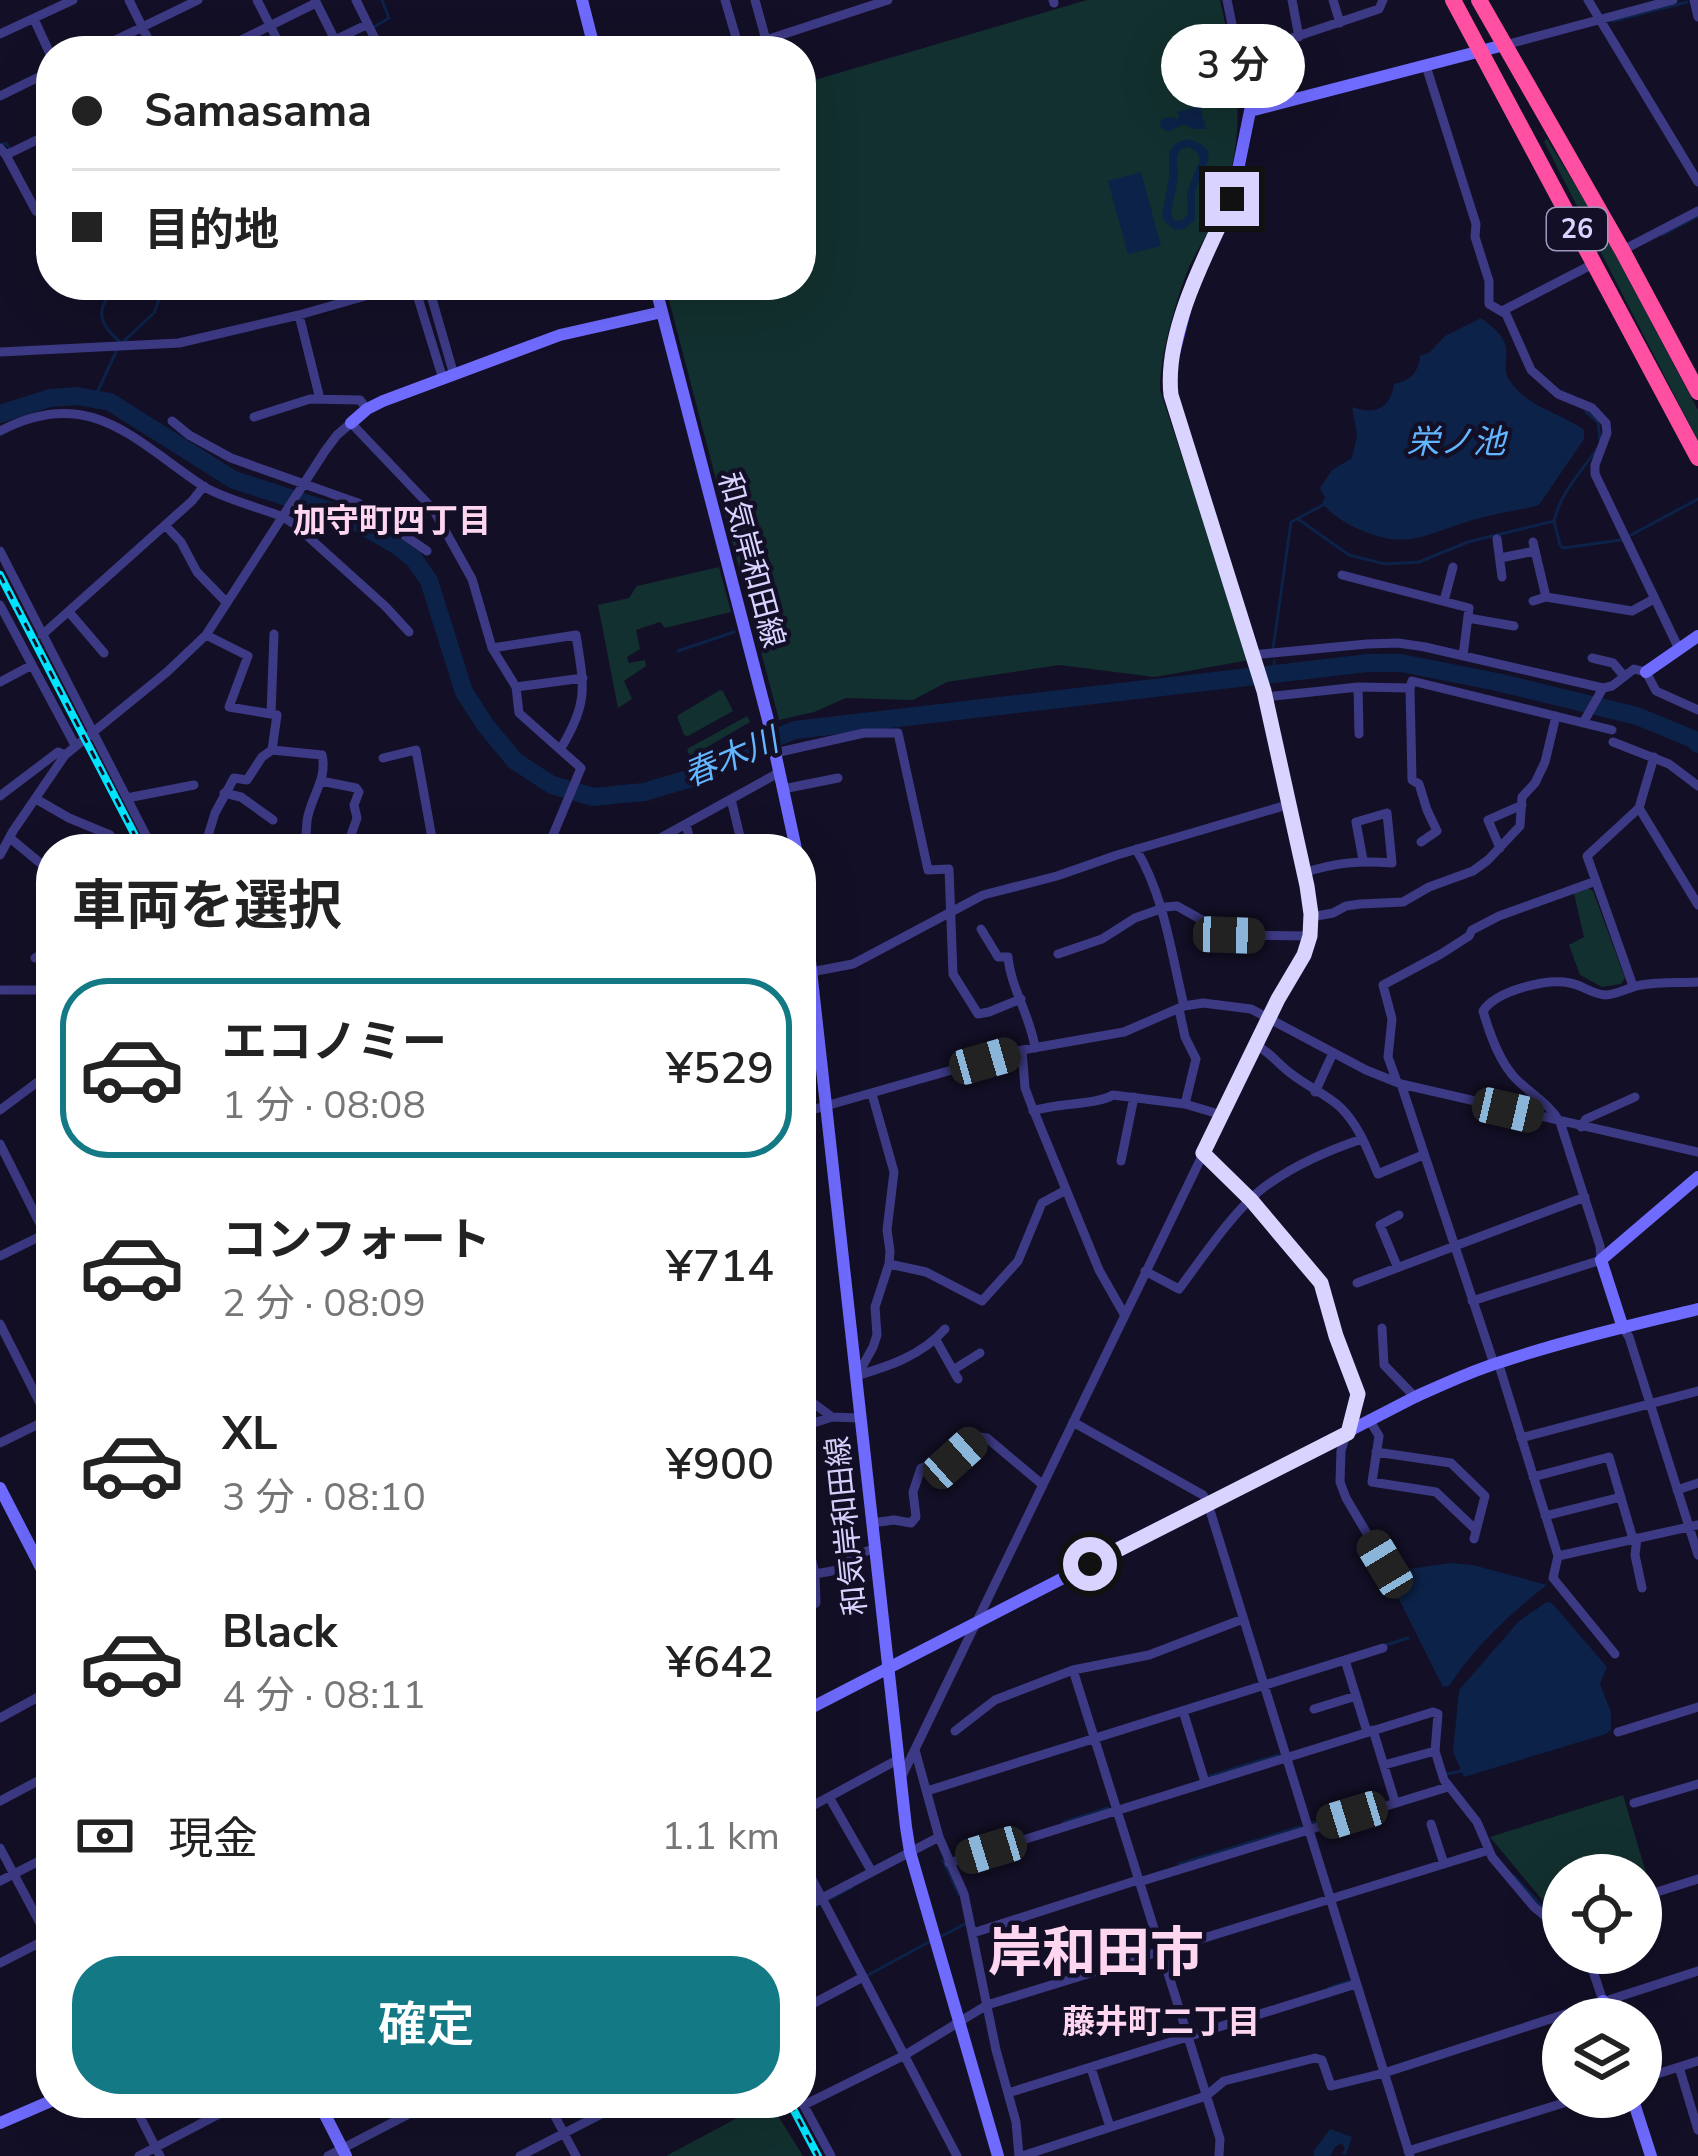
<!DOCTYPE html>
<html lang="ja">
<meta charset="utf-8">
<style>
:root{--surface:#fff;--page:#f2f2f2;--text:#222;--muted:#767676;--line:#e0e0e0;--accent:#137a85}
body{margin:0;font-family:"Nunito Sans","Noto Sans JP",sans-serif;background:var(--page);color:var(--text);height:100vh;display:flex;flex-direction:column;font-size:45px;white-space:nowrap}
*{box-sizing:border-box;margin:0}
p{font-size:39px;color:var(--muted)}
.icon{flex:none;width:66px;height:66px;fill:none;stroke:currentColor;stroke-width:2;stroke-linecap:round;stroke-linejoin:round}
.map{position:relative;flex:1;overflow:hidden}
.drawer{position:absolute;left:36px;top:834px;width:780px;height:1284px;display:flex;flex-direction:column;background:var(--surface);border-radius:48px;box-shadow:0 12px 48px #0002}
.drawer>*{flex:none}
.banner{position:absolute;left:36px;top:36px;width:780px;height:264px;border-radius:48px;box-shadow:0 12px 48px #0002;display:grid;align-content:center;height:264px;padding:0 36px;background:var(--surface)}
.buttons{position:absolute;left:1542px;top:1854px;display:grid;gap:24px}
.buttons a{display:grid;place-items:center;width:120px;height:120px;border-radius:50%;background:var(--surface);box-shadow:0 12px 48px #0002;font-size:60px}
.end{position:absolute;width:54px;height:54px;margin:-27px;border:15px solid #d9d4ff;background:#111;box-shadow:0 0 0 6px #111}
.from{border-radius:50%}
.bubble{position:absolute;height:84px;border-radius:42px;background:var(--surface);box-shadow:0 12px 48px #0002;font-size:39px;font-weight:600;line-height:84px;text-align:center}
.car{position:absolute;width:36px;height:72px;margin:-36px -18px;border-radius:15px;box-shadow:0 0 9px 3px #0007;background:linear-gradient(#222 24%,#8ab4d8 0 40%,#222 0 76%,#8ab4d8 0 86%,#222 0)}
.banner b{display:flex;align-items:center;gap:42px;height:114px;font-size:45px}
.banner b+b{border-top:3px solid var(--line)}
.banner i{width:30px;height:30px;background:var(--text)}
ul{padding:0;list-style:none}
li{display:flex;align-items:center;gap:36px;height:180px;margin:0 24px 18px;padding:0 12px;border:6px solid transparent;border-radius:48px}
li div{flex:1}
li b{display:block;font-size:45px}
li em{font-style:normal;font-weight:600}
li.on{border-color:var(--accent)}
li>.icon{width:108px;height:108px;stroke-width:1.5}
h2{padding:0 36px;font-size:54px;line-height:144px}
.pay{display:flex;align-items:center;gap:30px;height:132px;padding:0 36px;font-size:45px}
.pay p{margin-inline-start:auto}
.primary-button{display:flex;gap:24px;margin-top:auto;padding:24px 36px}
.primary-button a{flex:1;height:138px;border-radius:48px;background:var(--accent);color:#fff;font-size:48px;font-weight:600;line-height:138px;text-align:center}
.map>svg:first-child{display:block}
</style>
<div class="map">
<svg width="1698" height="2156" viewBox="0 0 1698 2156">
<rect width="100%" height="100%" fill="#130f26"/>
<path fill="#12302f" d="M1087,0H1220C1236,73 1247,116 1226,191C1219,216 1202,241 1190,265C1177,295 1159,359 1160,390L1249,660L1155,677L1059,665L947,682L913,700L846,698L814,712L779,720L665,285H801V84Z
M1547,139L1601,227L1698,410V441L1558,169L1544,141Z
M719,567L731,612L665,628L660,622L636,630L640,649L627,657L629,663L645,660L646,666L624,681L632,699L618,708L598,605L629,598L637,586Z
M720,690L723,691L733,711L688,736L684,735L677,716Z
M747,716L750,722L690,757L687,749Z
M1588,888L1593,891L1625,978L1621,984L1602,987L1580,975L1569,945L1584,937L1574,893Z
M1623,1795L1650,1886L1641,1889V1875H1563V1916L1557,1918L1490,1837Z
M765,2103H770L803,2156H666Z"/>
<path fill="#0c2248" fill-rule="evenodd" d="M1200,106L1206,129H1194L1184,124L1168,132L1160,127L1161,121L1166,117L1179,119L1178,112Z
M1188,139C1225,150 1202,166 1196,189C1193,199 1196,210 1195,220L1184,229L1175,230L1164,221L1162,216L1169,177V153L1176,143ZM1189,147L1197,152L1200,160L1187,192L1188,214L1183,220L1178,221L1173,219L1171,212L1178,179L1177,156L1181,149Z
M1141,172L1161,246L1128,254L1108,181Z
M1481,318C1490,325 1504,335 1506,347C1508,362 1501,370 1512,384C1530,408 1560,412 1584,430V439L1539,505C1517,511 1495,513 1473,520C1428,533 1408,551 1361,530C1346,524 1332,515 1322,503L1325,498L1320,488L1332,470L1352,458L1357,435L1352,407C1374,415 1390,410 1394,384C1410,381 1419,372 1420,356L1430,352L1445,336Z
M1451,1563L1473,1565L1547,1585C1509,1614 1475,1647 1449,1686L1443,1687L1390,1581L1393,1571Z
M1547,1602L1552,1603L1607,1667L1600,1684L1611,1712V1730L1606,1734L1464,1777L1453,1752L1459,1690L1519,1621Z
M1330,2129L1352,2137L1346,2155L1342,2153L1345,2149L1342,2143L1335,2147L1330,2156H1314L1313,2152Z"/>
<g fill="none" stroke-linecap="round" stroke-linejoin="round">
<path stroke="#0c2248" stroke-width="3" d="M1613,21L1687,2
M374,27L389,18L382,0
M324,51L347,40
M2,144L6,143L9,148
M1662,235L1698,216
M117,285C96,309 96,321 120,342
M123,342L154,313L161,294L171,285
M94,399L117,350
M1586,412L1598,422L1600,440
M1298,519L1349,555L1385,564L1419,562L1468,542L1554,521C1561,492 1580,473 1597,449
M1554,521L1560,545L1563,548L1621,540
M1631,535L1698,499
M1273,649L1291,522L1323,505
M678,651L734,632
M1274,661L1276,672
M1386,1645L1408,1638
M1447,1774L1461,1771
M1210,1776L1278,1755
M1064,1822L1108,1808
M1312,1823L1374,1804
M943,1860L959,1895
M1179,1864L1300,1827
M1514,1876L1548,1913
M830,1899L852,1887
M801,1915L818,1905
M942,1936L965,1924
M868,1975L929,1942
M1329,1988L1350,1981"/>
<path stroke="#0c2248" stroke-width="18" d="M0,414L50,398L77,396L110,402L234,480L346,516L396,545L414,559L429,581L464,692L486,726L515,761L552,785L593,797L644,792L695,777L750,748L795,730L1368,663H1401L1497,682L1637,716L1693,739L1698,744"/>
<path stroke="#3d3a85" stroke-width="9" d="M129,0L154,51
M257,0L283,51
M315,0L335,40L368,24
M356,0L381,51
M725,0L740,51
M1053,0L1054,3
M1227,0L1250,111
M1292,0L1299,37
M1333,0L1340,23
M1588,0L1698,182
M1694,0L1698,17
M34,19L51,56
M0,34L73,0
M766,40L888,0
M1277,43L1379,9L1383,0
M1505,45L1673,0
M739,48L766,40L755,0
M93,51L198,0
M219,51L316,3
M646,51L674,44
M1426,66L1476,224L1475,237L1489,281V304L1506,314L1531,370L1558,394L1592,408L1606,423L1607,433L1595,465V474L1679,649
M0,96L51,71
M0,148L6,155L36,211L51,204
M6,155L51,133
M1623,250L1698,211
M414,285L443,379
M428,285L454,375
M1502,311L1595,263
M299,315L320,399
M0,352L179,343L299,315L404,285
M254,417L310,399L360,400L367,409
M172,421L189,435L231,458L358,503L427,551
M0,431C89,384 134,440 203,486C221,498 261,508 283,517L294,524L385,606L409,632
M165,525L181,542L197,572L227,603
M1497,539L1502,577
M1533,542L1546,597
M0,551L153,849
M1500,558L1535,551
M1342,575L1469,608L1463,656
M1444,601L1453,567
M1533,601L1546,597L1632,611L1654,599
M0,605L75,745
M69,612L104,653
M1468,618L1514,626
M42,635L192,501L204,486
M492,648L576,635C584,686 589,702 561,748
M1592,658L1613,663L1624,676
M0,682L32,665
M516,687L583,678
M1358,687L1410,688
M1265,697L1358,687L1359,734
M271,714L274,634
M1583,723L1603,688L1612,686L1634,669L1646,672L1656,691L1698,710
M1613,742L1669,764L1698,786
M272,750L322,755C328,779 310,798 307,821C306,833 307,838 301,849
M775,753L864,733H898L928,870L949,869L953,974L978,1014L989,1012L1021,999
M383,758L416,750L434,849
M321,781L356,788L359,792L354,805L357,818L350,838
M783,789L838,778
M224,793L241,797L273,820
M0,796L58,752L65,755L167,672L206,635L325,451L337,435L351,423L433,509L472,579L492,648L516,687L519,713L581,768L548,847
M127,798L194,785
M36,799L69,818L110,835
M731,799L743,849
M1639,808L1698,905
M686,824L692,849
M10,838L51,872
M1421,842L1437,831L1427,810L1419,784L1412,780L1410,688L1412,681L1612,730
M207,843L257,849
M1500,848L1488,820L1522,805
M103,849L108,843
M204,849L215,813L234,778L247,780L262,757L272,750L277,715L229,707L248,656L206,635
M539,849L598,842L644,847L780,772
M1136,849C1165,898 1171,953 1184,1006
M0,855L13,831L65,755
M1303,873C1334,863 1359,860 1392,863L1387,813L1356,822L1363,860
M1311,917L1333,913L1346,906L1360,904L1403,902L1429,887L1473,871L1488,860L1520,826L1522,797L1535,783L1545,762L1556,716
M981,929L998,957H1008C1011,989 1031,1017 1035,1048
M1058,954L1102,939L1135,918L1166,907L1177,906L1229,935L1310,936
M35,958L51,949
M811,972L853,964L983,895L1057,876L1117,855L1287,805
M1633,986L1587,856L1639,808L1654,757
M0,990H51
M1179,1009L1185,1037L1196,1059L1185,1104
M1256,1045C1274,1055 1277,1064 1293,1075C1307,1086 1327,1095 1340,1107C1359,1125 1368,1151 1378,1174L1423,1155
M1022,1050L1025,1088L1031,1104L1099,1270L1124,1314
M801,1080L818,1048
M1397,1082L1388,1057L1392,1019L1383,985L1441,954L1469,936L1472,930L1499,916L1596,881
M1401,1084L1494,1364
M1315,1092L1333,1053
M0,1110L51,1072
M1033,1111C1057,1103 1096,1105 1113,1095L1185,1104L1222,1115
M801,1113L1022,1050L1124,1032L1184,1006L1203,1003L1251,1009L1366,1070L1401,1084L1698,1152
M1581,1127L1586,1119L1635,1097
M46,1137L51,1147
M0,1144L51,1246
M1203,1153L1251,1200L1321,1283L1336,1336L1358,1394L1341,1451L1340,1482L1346,1498L1385,1564
M1121,1161L1134,1097
M0,1256L51,1231
M889,1264L926,1272L982,1301L1018,1261L1042,1203L1066,1190
M1397,1266L1380,1225L1399,1215
M1145,1271L1179,1289C1203,1257 1237,1205 1270,1183C1299,1163 1329,1150 1362,1139
M1357,1283L1585,1197
M1472,1301L1601,1260L1600,1246L1560,1122C1549,1104 1533,1095 1518,1081C1500,1064 1490,1035 1483,1011C1496,991 1546,978 1570,983C1582,985 1592,994 1605,995C1618,995 1628,987 1641,985C1660,982 1679,983 1698,982
M0,1324L51,1425
M1382,1328L1384,1365L1415,1397
M1623,1328L1629,1337L1698,1555
M936,1340L958,1379
M1498,1362L1558,1556L1553,1578L1615,1654
M953,1370L980,1353
M856,1376C889,1366 921,1356 945,1329
M857,1376L873,1347L877,1335L875,1307L889,1264L890,1251L887,1230L894,1172L872,1094
M801,1394L832,1417
M1370,1421L1379,1436L1372,1482L1436,1492L1476,1530
M1073,1422L1203,1495L1208,1504L1410,2156
M801,1427L832,1417L859,1418
M1521,1438L1698,1391
M0,1443L49,1419
M1376,1452L1451,1463L1485,1496L1474,1539
M1533,1477L1609,1457L1633,1539
M1677,1490L1698,1483
M801,1513L815,1574L816,1603L801,1611
M1545,1516L1621,1497
M872,1523L894,1520L911,1523L916,1517L913,1492L921,1468L955,1458L979,1437L987,1438L1043,1485
M1637,1538L1635,1555L1642,1588
M1558,1556L1698,1525
M815,1574L843,1569L854,1555L874,1549
M1345,1660L1367,1732
M1073,1670L1220,2139L1219,2156
M1314,1709L1356,1696
M1183,1711L1205,1782
M0,1718L51,1690
M1373,1730L1395,1802
M955,1731L995,1700L1073,1670L1149,1655L1243,1619
M1618,1732L1698,1707
M915,1750L939,1837L964,1894L996,2050L1016,2122L1019,2156
M1384,1765L1435,1751
M902,1776L1278,999C1306,954 1314,940 1307,886L1263,691L1252,655L1367,644L1398,643L1425,647L1603,688
M927,1791L1383,1648
M829,1797L872,1872
M0,1801L51,1774
M1634,1803L1698,1784
M801,1812L897,1760
M1431,1824L1444,1864
M0,1848L51,1944
M801,1858L957,2156
M949,1863L1433,1712L1438,1714L1435,1751L1444,1780L1477,1822L1492,1857L1534,1907L1556,1925L1563,1922
M0,1881L51,1855
M1139,1882L1448,1787
M1641,1897L1698,1879
M801,1909L939,1837
M973,1933L1138,1880
M1587,1953L1603,2001
M0,1963L51,1937
M801,1978L814,2003
M801,2010L863,1977
M1679,2067L1698,2130
M1091,2068L1110,2127
M1641,2079L1698,2061
M1008,2093L1356,1984
M133,2103L160,2156
M548,2103L576,2156
M803,2104L831,2156
M804,2105L905,2055L987,2005L1489,1850
M1408,2151L1583,2097
M139,2156L240,2103
M328,2156L430,2103
M520,2156L611,2109
M1022,2156L1206,2096L1224,2081L1315,2058L1322,2060L1331,2086L1384,2073L1698,1971"/>
<path stroke="#6f6bff" stroke-width="12" d="M582,0L595,51
M655,285L768,720L796,849
M351,423L367,409L383,401L560,335L662,312
M1252,655L1171,395L1169,373L1192,283L1232,199L1250,111L1504,45
M1646,672L1698,636
M801,880L906,1827L910,1852L998,2156
M1623,1328L1601,1260L1698,1177
M0,1488L51,1587
M801,1713L1415,1397C1444,1384 1473,1370 1504,1361C1567,1340 1633,1325 1698,1309
M1603,2001L1608,2019
M1632,2097L1651,2156
M319,2103L346,2156
M0,2123L51,2101"/>
<path stroke="#ff4fa3" stroke-width="16" d="M1453,0L1698,458
M1479,0L1622,250L1698,392"/>
<g stroke="#00e5ff" stroke-width="8">
<path id="rail" d="M0,575L142,849
M790,2103L818,2156"/>
</g>
<use href="#rail" stroke="#130f26" stroke-width="3" stroke-dasharray="9" stroke-linecap="butt"/>
</g>
<g fill="none" stroke-linecap="round" stroke-linejoin="round">
<path stroke="#d9d4ff" stroke-width="15" d="M1090,1564L1348,1433L1358,1394L1336,1336L1321,1283L1251,1200L1203,1153L1278,999L1304,955L1310,936L1311,914L1307,886L1264,691L1171,395C1164,333 1206,254 1232,199"/>
</g>
<g text-anchor="middle" dominant-baseline="central" stroke-width="9" stroke-linejoin="round" paint-order="stroke">
<rect fill="#130f26" stroke="#9e99be" stroke-width="3" x="1547" y="208" width="60" height="42" rx="9"/>
<g font-size="27" font-weight="bold" fill="#d9d4ff">
<text x="1577" y="229">26</text>
</g>
<g font-size="30" fill="#d9d4ff" stroke="#130f26">
<text transform="translate(751 560) rotate(75)">和気岸和田線</text>
<text transform="translate(847 1526) rotate(-96)">和気岸和田線</text>
</g>
<g font-size="33" font-style="italic" fill="#62b6ff" stroke="#130f26">
<text x="1456" y="442">栄ノ池</text>
<text transform="translate(731 758) rotate(-23)">春木川</text>
</g>
<g font-size="33" font-weight="bold" fill="#ffd6f0" stroke="#130f26">
<text x="392" y="521">加守町四丁目</text>
<text x="1161" y="2022">藤井町二丁目</text>
</g>
<g font-size="54" font-weight="bold" fill="#ffd6f0" stroke="#130f26">
<text x="1096" y="1953">岸和田市</text>
</g>
</g>
</svg>
<div class="buttons">
<a><svg class="icon" aria-label="locate" viewBox="0 0 24 24"><circle cx="12" cy="12" r="6"/><path d="M12 2v4M12 18v4M2 12h4M18 12h4"/></svg></a>
<a><svg class="icon" aria-label="layers" viewBox="0 0 24 24"><path d="M12 4l9 5-9 5-9-5zM3 14l9 5 9-5"/></svg></a>
</div>
<i class="end from" style="left:1090px;top:1564px"></i>
<i class="end" style="left:1232px;top:199px"></i>
<div class="bubble" style="left:1161px;top:24px;width:144px">3 分</div>
<i class="car" style="left:1229px;top:935px;rotate:92deg"></i>
<i class="car" style="left:985px;top:1061px;rotate:74deg"></i>
<i class="car" style="left:1508px;top:1110px;rotate:103deg"></i>
<i class="car" style="left:955px;top:1458px;rotate:48deg"></i>
<i class="car" style="left:1385px;top:1564px;rotate:329deg"></i>
<i class="car" style="left:1352px;top:1815px;rotate:253deg"></i>
<i class="car" style="left:991px;top:1850px;rotate:253deg"></i>
<div class="banner">
<b><i class="from"></i>Samasama</b>
<b><i></i>目的地</b>
</div>
<section class="drawer">
<h2>車両を選択</h2>
<ul>
<li class="on"><svg class="icon" aria-label="car" viewBox="0 0 24 24"><path d="M5 17H2v-5l4-1 3-4h7l3 4 3 1v5h-3M9 17h6M6 11h13"/><circle cx="7" cy="17" r="2"/><circle cx="17" cy="17" r="2"/></svg><div><b>エコノミー</b><p>1 分 · 08:08</p></div><em>¥529</em></li>
<li><svg class="icon" aria-label="car" viewBox="0 0 24 24"><path d="M5 17H2v-5l4-1 3-4h7l3 4 3 1v5h-3M9 17h6M6 11h13"/><circle cx="7" cy="17" r="2"/><circle cx="17" cy="17" r="2"/></svg><div><b>コンフォート</b><p>2 分 · 08:09</p></div><em>¥714</em></li>
<li><svg class="icon" aria-label="car" viewBox="0 0 24 24"><path d="M5 17H2v-5l4-1 3-4h7l3 4 3 1v5h-3M9 17h6M6 11h13"/><circle cx="7" cy="17" r="2"/><circle cx="17" cy="17" r="2"/></svg><div><b>XL</b><p>3 分 · 08:10</p></div><em>¥900</em></li>
<li><svg class="icon" aria-label="car" viewBox="0 0 24 24"><path d="M5 17H2v-5l4-1 3-4h7l3 4 3 1v5h-3M9 17h6M6 11h13"/><circle cx="7" cy="17" r="2"/><circle cx="17" cy="17" r="2"/></svg><div><b>Black</b><p>4 分 · 08:11</p></div><em>¥642</em></li>
</ul>
<div class="pay"><svg class="icon" aria-label="cash" viewBox="0 0 24 24"><path d="M3 7h18v10H3z"/><circle cx="12" cy="12" r="2"/></svg>現金<p>1.1 km</p></div>
<div class="primary-button"><a>確定</a></div>
</section>
</div>
